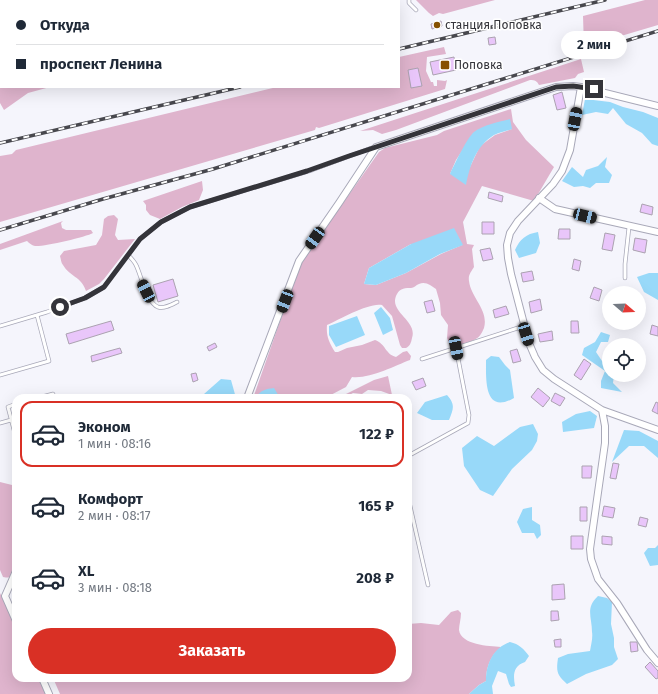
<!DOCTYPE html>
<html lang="ru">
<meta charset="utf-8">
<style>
:root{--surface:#fff;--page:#f6f6f7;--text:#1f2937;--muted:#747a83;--line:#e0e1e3;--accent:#d93025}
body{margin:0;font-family:"Fira Sans",sans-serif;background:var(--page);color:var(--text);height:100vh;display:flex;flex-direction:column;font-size:15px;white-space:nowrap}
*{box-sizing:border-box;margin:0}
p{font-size:13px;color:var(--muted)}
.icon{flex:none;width:22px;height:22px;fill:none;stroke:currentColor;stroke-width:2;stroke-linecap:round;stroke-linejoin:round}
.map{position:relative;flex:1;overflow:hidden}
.drawer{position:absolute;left:12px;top:394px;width:400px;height:288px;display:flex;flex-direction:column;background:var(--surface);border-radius:12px;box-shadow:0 4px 16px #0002}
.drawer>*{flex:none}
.guide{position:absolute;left:0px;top:0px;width:400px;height:88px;box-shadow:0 4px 16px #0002;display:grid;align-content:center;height:88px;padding:0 16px;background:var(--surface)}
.needle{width:26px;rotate:109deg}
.buttons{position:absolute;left:602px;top:286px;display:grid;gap:8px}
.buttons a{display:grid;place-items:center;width:44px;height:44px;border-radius:50%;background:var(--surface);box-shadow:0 4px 16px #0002;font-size:20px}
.end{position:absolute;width:18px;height:18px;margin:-9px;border:5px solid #34343a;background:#fff;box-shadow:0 0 0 2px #fff}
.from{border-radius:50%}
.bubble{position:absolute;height:28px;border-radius:14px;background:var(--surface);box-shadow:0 4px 16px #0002;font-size:13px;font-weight:700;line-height:28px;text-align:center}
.car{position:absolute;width:12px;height:24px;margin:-12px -6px;border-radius:5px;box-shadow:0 0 3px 1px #0007;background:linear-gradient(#222 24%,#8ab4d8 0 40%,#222 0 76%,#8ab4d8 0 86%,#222 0)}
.guide b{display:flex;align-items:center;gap:14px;height:38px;font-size:15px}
.guide b+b{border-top:1px solid var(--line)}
.guide i{width:10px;height:10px;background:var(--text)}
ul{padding:7px 0 0;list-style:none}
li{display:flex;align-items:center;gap:12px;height:66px;margin:0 8px 6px;padding:0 8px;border:2px solid transparent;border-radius:12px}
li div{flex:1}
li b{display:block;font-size:15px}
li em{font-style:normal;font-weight:700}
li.current{border-color:var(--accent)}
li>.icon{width:36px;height:36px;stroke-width:1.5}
.action{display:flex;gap:8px;margin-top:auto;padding:8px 16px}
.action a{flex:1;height:46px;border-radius:24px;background:var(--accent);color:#fff;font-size:16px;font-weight:700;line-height:46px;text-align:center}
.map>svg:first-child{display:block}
</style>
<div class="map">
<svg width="658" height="694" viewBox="0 0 658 694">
<rect width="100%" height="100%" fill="#f5f5fc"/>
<path fill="#dfb4cd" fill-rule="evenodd" d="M0,0L20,1H1V87H50L28,93L4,110L0,103Z
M205,0H370L205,1Z
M416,0H495L443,14L439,13L433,16L429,13Z
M645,0H658V25L584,47L583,16Z
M444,47L446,54L427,57L426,71L431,82H433L434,86H437V80L445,81L447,80L445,89L319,128L316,127L315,130L0,222V156L12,154L16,150L277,87H399V57Z
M581,59L584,72L578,74L575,78L539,85C537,81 535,80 530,80L396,130L382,134L373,130L360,131Z
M511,109L513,122L526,140L554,167L534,201L482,186L463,222L467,244L474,245L472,249L474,267C471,272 468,275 469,281C471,298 489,310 484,328C482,333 479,338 474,340C468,343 460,345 453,347L450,345L447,338L448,325L441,315L440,303L436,289C431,286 426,281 419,284C416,285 414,288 411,288C406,288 400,288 397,294C387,312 418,320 412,338C411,343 410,346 406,348H402L400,345L392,316L382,305C370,302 340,319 327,325C326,336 329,342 335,352H338L347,348L362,345L375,340C386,344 385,354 396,357L403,352L407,351L411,356L410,360C394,366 370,379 352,377L346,387L325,398H280L257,395L256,398H253L298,270L303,260L379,152L385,148L437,135L444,131ZM512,129L495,135L480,146L470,167L450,174L456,160L474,133ZM411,244L462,245L441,254L406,273L376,285L364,284L369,268Z
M202,181L203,190L199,200L182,207L160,219L150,215L146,210V205L143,201Z
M114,215L118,219L115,235L118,240L135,239L104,279L99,284L86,291C81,276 70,277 63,265C61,263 61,259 60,256L64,251L96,245L102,235L104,219L108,216Z
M63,221L61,223L62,228L66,230H91L93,233C86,237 43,247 35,246C33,246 29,243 27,241L0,250V244Z
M388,376L392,395L381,391L368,390L362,394L353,393L344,398H338L374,380Z
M0,482L16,486V573C12,578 10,578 3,577L0,570Z
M0,593L16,628V678H39L46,694H0Z
M458,610L461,613C461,619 459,625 459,630C461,645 489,646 501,647C490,656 486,668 486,681L479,685L469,694H60L53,678H408V624L421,623L439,625L451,612Z"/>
<path fill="#98d9f9" d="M585,99L610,102L623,107L643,112L658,118V146L652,144L642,133L626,124L613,108L608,114L596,112L582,115Z
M510,119L512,129C507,131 500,132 494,135C476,146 470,165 466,185L450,174C454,165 467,138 474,132C483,125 499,122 510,119Z
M607,157L605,167L612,175L609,183H596L590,188L583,186L574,187L562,181L572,167L583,177L586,170L598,166Z
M454,228L463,245L440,254L406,273L376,285L364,284L369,268L411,244Z
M538,232L540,243L536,253L519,258L515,250C520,239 526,234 538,232Z
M649,273H658V300L644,292L637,277Z
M381,307L390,318L393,330L383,335L374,313Z
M357,316L365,335L336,347L329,335V326Z
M601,332L610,335L608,342H601L596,352L602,361L609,366V375H614L613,383L622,392L601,388V381L605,371L582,355L584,348L595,342Z
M491,356L499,357L505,365L510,370L514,398C484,415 486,380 486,360Z
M221,379L231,380L236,398H187L204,394Z
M274,388L280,398H256C260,390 266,389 274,388Z
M447,395C455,404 454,408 449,420H432L417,413L425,402Z
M590,411L597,416L594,428L563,432L562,422L576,414Z
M533,424L538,434L537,441L532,450L512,469L493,496L480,490L464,466L462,448L477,436L494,446L520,427Z
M624,430L639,431L658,441V458L644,446H629L612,462Z
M532,507V520L540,525L541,535L537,539L534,533H522L517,522L523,509Z
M658,545V565L650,566L644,553L648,548H655Z
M598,596L607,598L612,602L611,624L614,638V647L618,659L612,665L586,674L567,684C557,675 556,672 558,658L568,654L590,651C591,645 593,638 592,632C592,617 585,608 598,596Z
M510,642C519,644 524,649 529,656L525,662C513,666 513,675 515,686L511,687L509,684L506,674L498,671L492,686L493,694H469L479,685L486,681C486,664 493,648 510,642Z"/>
<path fill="#e9c6fa" stroke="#aba2b0" d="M441,21L442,26L432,29L431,24Z
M495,37L496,44L489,45L488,38Z
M454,57L456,70L433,75L430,62Z
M418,68L422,86L411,88L408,70Z
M562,92L566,108L557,110L553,95Z
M489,192L503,196L502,202L488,198Z
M642,204L653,207L652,215L640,212Z
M482,222H494V234H482Z
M559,229H570V239H558Z
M605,233L615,235L612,251L602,249Z
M635,238L647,240L645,253L633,250Z
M490,248L493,259L483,261L480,250Z
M574,259L581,261L579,271L572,269Z
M532,271L534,280L523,282L521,273Z
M173,279L178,296L158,302L153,285Z
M594,287L602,290L599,301L590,298Z
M540,299L542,310L531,313L529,302Z
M432,300L435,311L427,313L424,302Z
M506,306L509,314L495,318L493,310Z
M111,321L114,330L69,344L66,334Z
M571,321H578L579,333H571Z
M652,325L658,327V336L650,334Z
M552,331L553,340L540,342L538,334Z
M215,343L217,347L209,351L207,347Z
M120,348L122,353L92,362L91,356Z
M517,349L521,361L513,363L510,351Z
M584,359L591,364L581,380L574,375Z
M196,373L198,380L193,382L191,374Z
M423,378L426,386L416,390L412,382Z
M538,388L550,398L543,407L531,397Z
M555,393L565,398L560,406L551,401Z
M656,402L658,403V414L652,411Z
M613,463L619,464L616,479L610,478Z
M582,466H592L591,478H582Z
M604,506L615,508L613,518L602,516Z
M580,507H587V521H580Z
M640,517L648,519L646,527L638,525Z
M571,536H583V549H571Z
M602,536L612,537V545L602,544Z
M564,584L565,599L552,600V585Z
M551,611H558L559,620L551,621Z
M561,639V647H555L554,640Z
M630,642H637L638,651L631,652Z
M650,662L658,671V678L656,679L645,667Z"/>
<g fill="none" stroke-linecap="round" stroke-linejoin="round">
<g stroke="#a8a8b8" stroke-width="4.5">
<path id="service" d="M409,0V3L416,10
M386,1L389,0
M128,255C131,258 134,261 136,265C141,275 147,303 158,307C164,309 171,305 177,302
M625,278V264L629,227
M0,326L47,312L85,298L104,287L140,239L161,222L190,207L312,170L374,147
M422,359L524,326
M0,375L49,361L37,315
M38,398L53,394L54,398
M16,404L8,407L14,430L16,431
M0,423L11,420
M408,456L468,423L469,415L456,348
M408,497L428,585"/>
</g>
<g stroke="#a8a8b8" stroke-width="8">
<path id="minor" d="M581,87L570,150L562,171L553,184L518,221L510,233L507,245L508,258L511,274L529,343L535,357L543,370L554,379L602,410L658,430
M539,198L555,209L658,232
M247,398L299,261L339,203L376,147L556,87L573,86L581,87L658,106
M602,410L605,426V443L590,549L591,559L598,579L617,603L647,650L658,663
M16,571L5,596L16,621
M42,678L49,694"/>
</g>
<use href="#service" stroke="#fff" stroke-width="3"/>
<use href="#minor" stroke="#fff" stroke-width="6"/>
<g stroke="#48484e" stroke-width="3.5">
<path id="rail" d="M399,49L605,0
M0,143L240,87
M0,230L103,199L213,169L658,31"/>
</g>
<use href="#rail" stroke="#fff" stroke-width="2" stroke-dasharray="6" stroke-linecap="butt"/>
</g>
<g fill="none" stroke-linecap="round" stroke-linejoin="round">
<path stroke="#34343a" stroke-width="5" d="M60,307L85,298L104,287L140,239L161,222L190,207L307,171L349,156L556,87L573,86L594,89"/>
</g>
<g fill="#865000" stroke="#fff" stroke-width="1.5">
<circle cx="437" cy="25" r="4"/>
<rect x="440" y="60" width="10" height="10" rx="2"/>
</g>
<g text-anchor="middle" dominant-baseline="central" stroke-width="3" stroke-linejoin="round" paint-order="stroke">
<g font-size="12" fill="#34343a" stroke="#fff" text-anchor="start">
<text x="445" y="25">станция Поповка</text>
<text x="454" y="65">Поповка</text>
</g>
</g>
</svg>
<div class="buttons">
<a><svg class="needle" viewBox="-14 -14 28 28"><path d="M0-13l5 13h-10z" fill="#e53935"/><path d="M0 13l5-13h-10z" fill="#747a83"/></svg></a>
<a><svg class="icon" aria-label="locate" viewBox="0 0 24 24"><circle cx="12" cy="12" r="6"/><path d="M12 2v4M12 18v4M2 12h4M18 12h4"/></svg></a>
</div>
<i class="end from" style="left:60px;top:307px"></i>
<i class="end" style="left:594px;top:89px"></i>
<div class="bubble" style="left:561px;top:31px;width:66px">2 мин</div>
<i class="car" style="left:575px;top:119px;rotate:11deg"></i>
<i class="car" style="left:585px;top:216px;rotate:104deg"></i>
<i class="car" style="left:315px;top:238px;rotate:215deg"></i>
<i class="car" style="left:146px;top:291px;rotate:334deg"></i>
<i class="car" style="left:285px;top:301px;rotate:201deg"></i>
<i class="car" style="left:526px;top:334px;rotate:163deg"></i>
<i class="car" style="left:456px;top:348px;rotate:169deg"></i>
<div class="guide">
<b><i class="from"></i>Откуда</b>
<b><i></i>проспект Ленина</b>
</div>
<section class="drawer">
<ul>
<li class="current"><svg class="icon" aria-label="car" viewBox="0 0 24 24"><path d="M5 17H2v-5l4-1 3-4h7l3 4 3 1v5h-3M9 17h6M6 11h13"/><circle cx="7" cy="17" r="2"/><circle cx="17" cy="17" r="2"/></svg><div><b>Эконом</b><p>1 мин · 08:16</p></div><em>122 ₽</em></li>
<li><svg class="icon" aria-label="car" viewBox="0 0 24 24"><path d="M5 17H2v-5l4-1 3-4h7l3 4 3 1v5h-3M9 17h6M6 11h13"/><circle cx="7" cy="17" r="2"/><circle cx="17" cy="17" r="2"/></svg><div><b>Комфорт</b><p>2 мин · 08:17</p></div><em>165 ₽</em></li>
<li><svg class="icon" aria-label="car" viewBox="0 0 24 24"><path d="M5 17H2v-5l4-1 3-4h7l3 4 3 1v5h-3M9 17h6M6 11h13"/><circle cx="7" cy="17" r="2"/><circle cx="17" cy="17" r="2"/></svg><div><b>XL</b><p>3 мин · 08:18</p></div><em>208 ₽</em></li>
</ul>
<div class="action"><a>Заказать</a></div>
</section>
</div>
